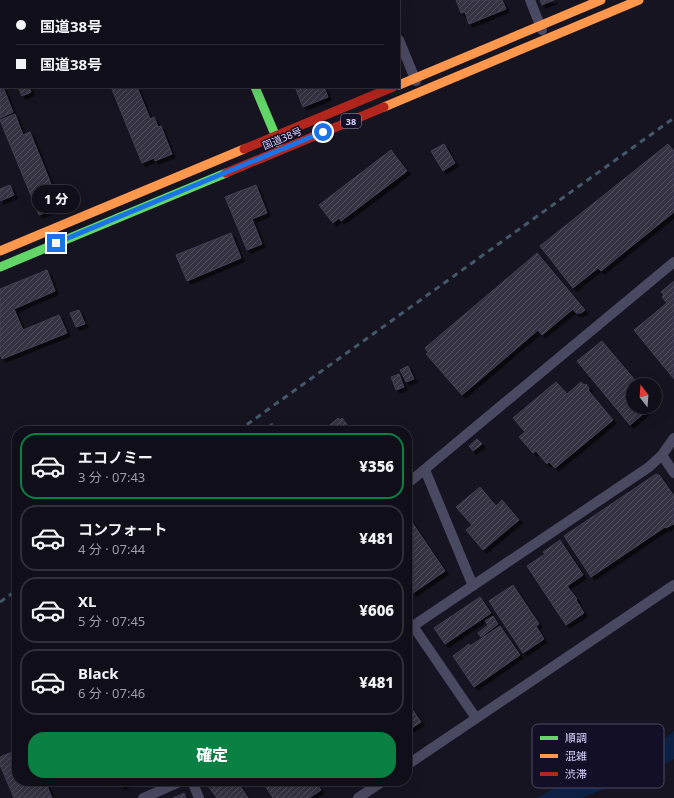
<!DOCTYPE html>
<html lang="ja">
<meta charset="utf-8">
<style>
:root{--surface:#100f19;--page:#191822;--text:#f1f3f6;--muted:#9c9ca2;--line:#302f38;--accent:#0b8043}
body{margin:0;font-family:"Noto Sans","Noto Sans JP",sans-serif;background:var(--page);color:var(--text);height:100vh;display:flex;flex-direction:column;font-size:15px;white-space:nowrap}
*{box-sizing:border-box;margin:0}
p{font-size:13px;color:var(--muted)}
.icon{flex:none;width:22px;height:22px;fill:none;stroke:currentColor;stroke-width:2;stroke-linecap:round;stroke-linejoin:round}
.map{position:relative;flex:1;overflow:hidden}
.details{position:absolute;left:12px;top:426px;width:400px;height:360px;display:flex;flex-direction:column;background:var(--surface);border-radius:16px;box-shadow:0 4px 16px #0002,0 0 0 1px var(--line)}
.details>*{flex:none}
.hud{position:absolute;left:0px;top:0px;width:400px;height:88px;box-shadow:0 4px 16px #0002,0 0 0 1px var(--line);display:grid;align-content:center;height:88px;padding:0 16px;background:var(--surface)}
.needle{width:26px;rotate:343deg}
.buttons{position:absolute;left:626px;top:378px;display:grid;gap:8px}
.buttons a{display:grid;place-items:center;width:36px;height:36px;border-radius:50%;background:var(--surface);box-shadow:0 4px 16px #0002,0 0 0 1px var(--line);font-size:20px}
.end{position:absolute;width:18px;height:18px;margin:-9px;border:5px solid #1a73e8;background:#fff;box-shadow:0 0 0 2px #fff}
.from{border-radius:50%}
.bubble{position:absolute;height:28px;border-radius:14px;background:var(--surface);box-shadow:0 4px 16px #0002,0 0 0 1px var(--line);font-size:13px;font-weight:800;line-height:28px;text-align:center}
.hud b{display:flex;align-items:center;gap:14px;height:38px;font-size:15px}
.hud b+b{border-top:1px solid var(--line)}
.hud i{width:10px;height:10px;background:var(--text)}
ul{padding:7px 0 0;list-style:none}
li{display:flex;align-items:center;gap:12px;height:66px;margin:0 8px 6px;padding:0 8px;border:2px solid var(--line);border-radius:16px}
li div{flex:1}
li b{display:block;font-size:15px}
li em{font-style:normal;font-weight:800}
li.active{border-color:var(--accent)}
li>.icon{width:36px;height:36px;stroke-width:1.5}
.primary-button{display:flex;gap:8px;margin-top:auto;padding:8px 16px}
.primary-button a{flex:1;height:46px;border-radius:16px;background:var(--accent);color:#fff;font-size:16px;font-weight:800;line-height:46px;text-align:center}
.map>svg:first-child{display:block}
</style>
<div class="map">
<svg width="674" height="798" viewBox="0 0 674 798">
<defs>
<pattern id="building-hatch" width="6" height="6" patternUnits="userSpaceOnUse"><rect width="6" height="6" fill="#343243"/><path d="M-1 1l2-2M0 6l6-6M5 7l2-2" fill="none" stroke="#514f5f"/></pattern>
<filter id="shadow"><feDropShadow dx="3.5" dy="3.5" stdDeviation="0" flood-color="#0009"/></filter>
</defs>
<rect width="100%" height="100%" fill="#161421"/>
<path fill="#0d2144" d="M674,731V759L669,762L582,798H536L553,789L663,740Z"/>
<path fill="url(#building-hatch)" stroke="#433f54" filter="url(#shadow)" d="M456,0H502L506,9L469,24L465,12L461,13Z
M540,0H554L542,5Z
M0,80L1,87H3L13,112L0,118Z
M18,87H29L31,92L22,96Z
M111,87H137L150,119L154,117L158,127L161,126L172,154L155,161L154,158L142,163Z
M295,87H324L328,97L303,107Z
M15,114L23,135L30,132L60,206L39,215L0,120Z
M444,144L455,163L443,171L431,151Z
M668,144L674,151V212L601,271L598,268L573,288L540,246Z
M391,150L407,171L341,221L339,218L333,223L319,205Z
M10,185L14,195L0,201V189Z
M256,185L267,213L252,219L262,244L247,250L225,197Z
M231,233L241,258L187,281L176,255Z
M537,253L585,310L581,313H576L573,309L542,335L538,330L462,395L426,354L428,352L425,348Z
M47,270L55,291L14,309L23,330L59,315L67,333L2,359L0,354V289Z
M674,281V379L634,330L667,303L662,297L664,295L661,292Z
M79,310L85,324L76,327L70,313Z
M602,341L639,385H633V407H651L630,425L577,361Z
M408,366L414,379L406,382L400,370Z
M399,374L404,387L396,390L391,377Z
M556,382L567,394L581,382L584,385L586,384L589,388L588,390L613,420L555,468L549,462L547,464L536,451L533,453L519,437L525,432L513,418Z
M338,418L340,420L342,418L352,431H323Z
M272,423L278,431H264L263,430Z
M477,439L482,444L473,451L469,446Z
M656,474L660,476L674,496V525L673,524L666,528L665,527L591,577L564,536Z
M480,487L496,506L502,500L519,520L483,550L466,530L472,525L456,507Z
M407,515L445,571L413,593L407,584Z
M560,540L583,575L567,586L577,599L576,600L584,613L566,625L527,566L545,554L543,552Z
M513,585L539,624L536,626L544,639L523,653L489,601Z
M480,597L491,613L445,644L434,628Z
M493,616L498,624L481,637L478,633L488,625L485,621Z
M500,626L520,655L474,687L453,656L469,644L470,646Z
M407,702L421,722L407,731Z
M17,750V781H45L52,798H14L0,765V757Z
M119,781H132L121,786Z
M215,781H237L248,798H217L208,786Z
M262,781H315L321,790L309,798H273Z
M184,793L186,798H173Z"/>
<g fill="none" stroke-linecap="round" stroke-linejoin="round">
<path stroke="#4a4962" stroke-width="10" d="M382,0L383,1
M530,0L542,30
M399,40L416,81
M662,455L674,473
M425,470L473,586
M407,484L674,262
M413,626L476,718
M407,630L649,467L662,455L674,438
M407,765L674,585
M192,781L199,798
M143,798L182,781
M358,798L383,781"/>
<path stroke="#63d668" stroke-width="9" d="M255,87L279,144
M0,267L226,173"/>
<path stroke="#ff974d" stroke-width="9" d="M218,0L219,1
M399,85L601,0
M384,107L639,0
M0,251L244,149"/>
<path stroke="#b3261e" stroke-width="9" d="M244,149L393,87
M226,173L384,107"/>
<path stroke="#43596b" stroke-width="3" stroke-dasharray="6 5" stroke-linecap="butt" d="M238,431L674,118
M0,602L17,590"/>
</g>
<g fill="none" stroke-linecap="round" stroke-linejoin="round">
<path stroke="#1a73e8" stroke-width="5" d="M56,243L323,132"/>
</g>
<g text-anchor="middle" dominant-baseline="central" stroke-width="3" stroke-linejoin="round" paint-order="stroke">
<rect fill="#130f26" stroke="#9e99be" stroke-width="1" x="341" y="114" width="20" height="14" rx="3"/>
<g font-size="9" font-weight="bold" fill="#d9d4ff">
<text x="351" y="121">38</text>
</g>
<g font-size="10" fill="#d9d4ff" stroke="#130f26">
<text transform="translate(282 138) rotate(-23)">国道38号</text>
</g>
</g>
<rect x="532" y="724" width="132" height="64" rx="6" fill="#130f26" stroke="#4e4a67" stroke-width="1"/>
<rect x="540" y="736" width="18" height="4" fill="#63d668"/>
<rect x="540" y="754" width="18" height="4" fill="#ff974d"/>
<rect x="540" y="772" width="18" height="4" fill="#b3261e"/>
<g font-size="11" fill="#d9d4ff">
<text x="565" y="742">順調</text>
<text x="565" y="760">混雑</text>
<text x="565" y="778">渋滞</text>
</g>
</svg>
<div class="buttons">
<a><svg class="needle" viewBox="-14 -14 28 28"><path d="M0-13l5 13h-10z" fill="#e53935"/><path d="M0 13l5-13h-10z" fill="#9c9ca2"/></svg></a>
</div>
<i class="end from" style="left:323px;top:132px"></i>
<i class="end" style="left:56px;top:243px"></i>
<div class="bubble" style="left:32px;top:185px;width:48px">1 分</div>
<div class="hud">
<b><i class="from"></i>国道38号</b>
<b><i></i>国道38号</b>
</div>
<section class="details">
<ul>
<li class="active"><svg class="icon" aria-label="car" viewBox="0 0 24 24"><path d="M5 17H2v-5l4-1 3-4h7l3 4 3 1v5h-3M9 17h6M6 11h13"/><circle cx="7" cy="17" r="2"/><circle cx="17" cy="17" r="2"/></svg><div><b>エコノミー</b><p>3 分 · 07:43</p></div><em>¥356</em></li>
<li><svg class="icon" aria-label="car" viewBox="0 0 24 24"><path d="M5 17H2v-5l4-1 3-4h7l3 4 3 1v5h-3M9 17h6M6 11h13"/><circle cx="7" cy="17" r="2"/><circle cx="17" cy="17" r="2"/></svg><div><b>コンフォート</b><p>4 分 · 07:44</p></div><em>¥481</em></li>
<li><svg class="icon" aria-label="car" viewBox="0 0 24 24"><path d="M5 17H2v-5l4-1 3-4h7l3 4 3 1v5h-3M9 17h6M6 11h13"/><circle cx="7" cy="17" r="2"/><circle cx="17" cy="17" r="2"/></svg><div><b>XL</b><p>5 分 · 07:45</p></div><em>¥606</em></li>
<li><svg class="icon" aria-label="car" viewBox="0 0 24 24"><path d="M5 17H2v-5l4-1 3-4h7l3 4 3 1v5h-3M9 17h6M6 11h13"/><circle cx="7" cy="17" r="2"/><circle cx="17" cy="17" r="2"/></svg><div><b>Black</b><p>6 分 · 07:46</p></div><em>¥481</em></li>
</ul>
<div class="primary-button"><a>確定</a></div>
</section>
</div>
